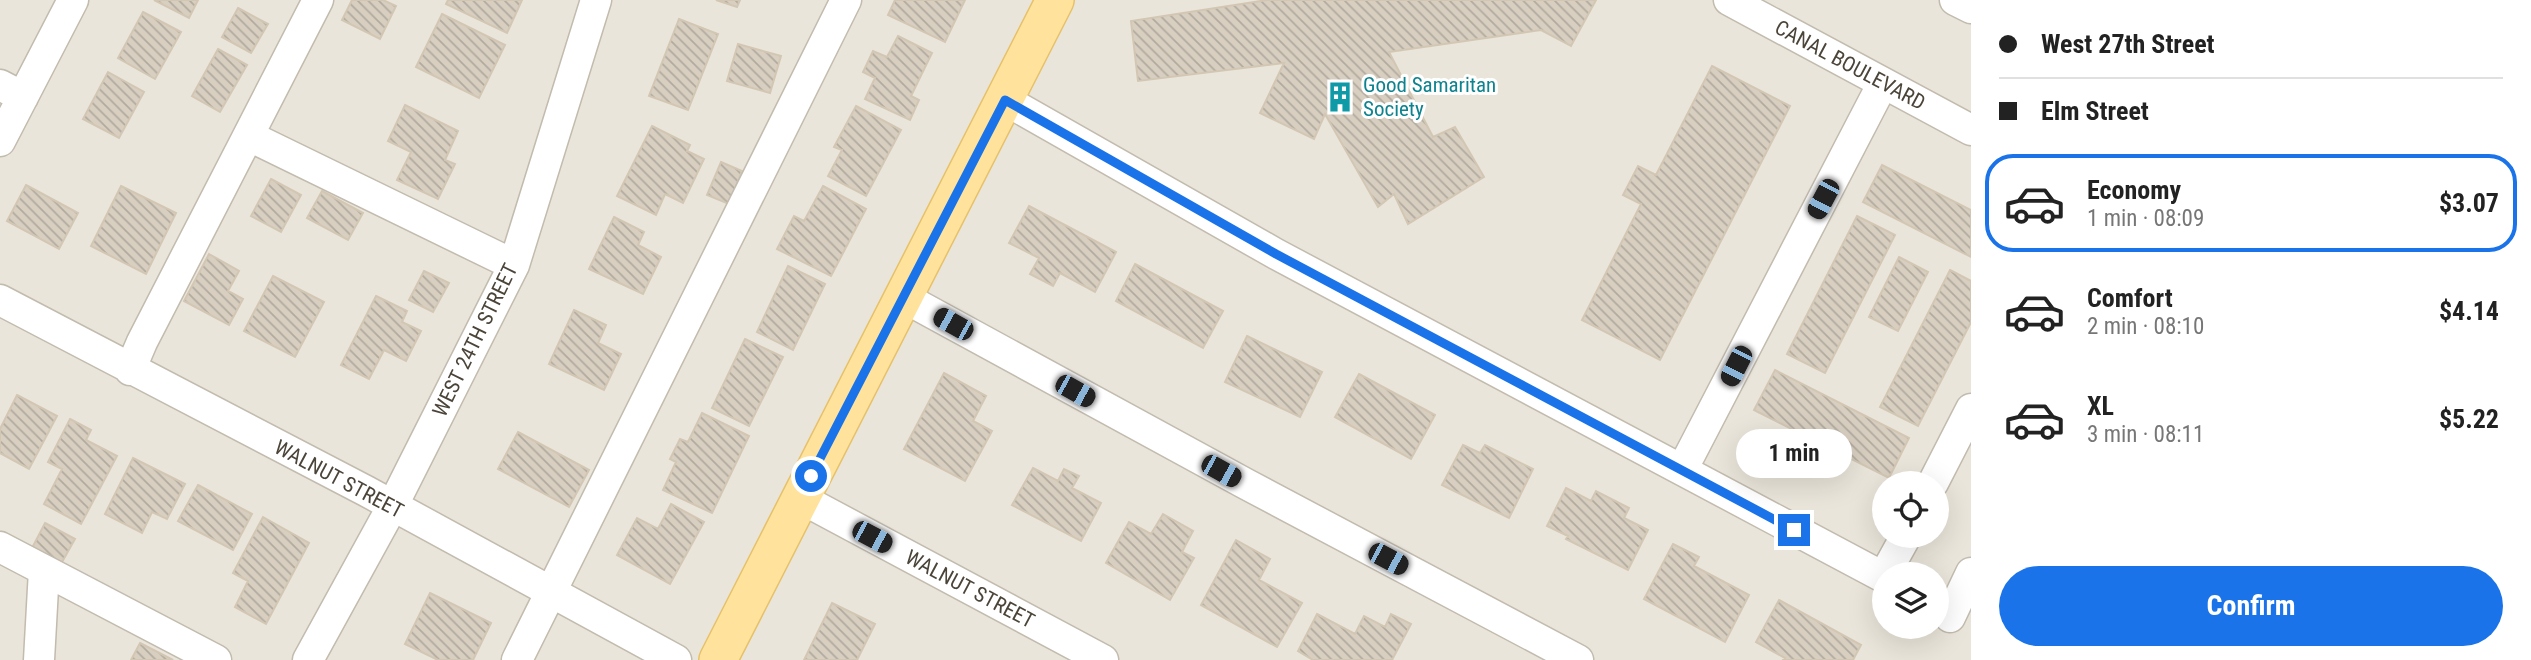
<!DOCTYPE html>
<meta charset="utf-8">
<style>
:root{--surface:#fff;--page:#f2f2f2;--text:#222;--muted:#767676;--line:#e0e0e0;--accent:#1a73e8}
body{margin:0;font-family:"Roboto Condensed",sans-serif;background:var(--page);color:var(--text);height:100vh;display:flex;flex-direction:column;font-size:26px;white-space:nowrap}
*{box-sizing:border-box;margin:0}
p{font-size:23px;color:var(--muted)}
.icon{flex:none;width:38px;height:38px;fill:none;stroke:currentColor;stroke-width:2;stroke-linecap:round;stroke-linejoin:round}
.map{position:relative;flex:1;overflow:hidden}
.sheet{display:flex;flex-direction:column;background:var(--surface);width:560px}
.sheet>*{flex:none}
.guide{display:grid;align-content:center;height:154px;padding:0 28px;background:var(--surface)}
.fabs{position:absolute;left:1872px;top:471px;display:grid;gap:14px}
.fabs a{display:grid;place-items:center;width:77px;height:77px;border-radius:50%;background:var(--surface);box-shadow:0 7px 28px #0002;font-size:35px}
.end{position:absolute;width:32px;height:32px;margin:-16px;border:9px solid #1a73e8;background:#fff;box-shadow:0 0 0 4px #fff}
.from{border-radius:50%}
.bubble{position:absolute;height:49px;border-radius:24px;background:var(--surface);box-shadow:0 7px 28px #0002;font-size:23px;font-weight:700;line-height:49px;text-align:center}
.car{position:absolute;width:21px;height:42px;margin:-21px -10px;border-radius:9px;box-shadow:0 0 5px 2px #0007;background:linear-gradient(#222 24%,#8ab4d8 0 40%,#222 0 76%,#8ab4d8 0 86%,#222 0)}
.guide b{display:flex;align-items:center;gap:24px;height:66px;font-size:26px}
.guide b+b{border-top:2px solid var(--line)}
.guide i{width:18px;height:18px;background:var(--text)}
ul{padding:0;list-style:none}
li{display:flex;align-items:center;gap:21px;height:98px;margin:0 14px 10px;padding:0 14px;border:4px solid transparent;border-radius:28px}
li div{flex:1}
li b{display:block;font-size:26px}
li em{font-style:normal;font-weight:700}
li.active{border-color:var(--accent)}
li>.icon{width:63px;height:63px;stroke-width:1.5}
.button{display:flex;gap:14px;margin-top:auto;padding:14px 28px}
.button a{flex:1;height:80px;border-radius:42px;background:var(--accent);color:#fff;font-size:28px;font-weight:700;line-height:80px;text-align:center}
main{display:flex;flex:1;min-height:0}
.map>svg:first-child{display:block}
</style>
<main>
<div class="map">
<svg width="1971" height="660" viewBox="0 0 1971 660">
<defs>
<pattern id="building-back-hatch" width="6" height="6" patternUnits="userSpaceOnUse" patternTransform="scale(1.75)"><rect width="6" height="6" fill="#d8cfc1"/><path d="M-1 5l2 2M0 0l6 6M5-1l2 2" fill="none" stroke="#b1aa9e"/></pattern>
</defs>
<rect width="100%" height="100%" fill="#f6f3ec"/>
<path fill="#eae5da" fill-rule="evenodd" d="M0,0H1971V660H0ZM1885,483H1937V536H1885ZM1885,574H1937V626H1885Z"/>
<path fill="url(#building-back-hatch)" stroke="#d3c7b4" stroke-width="2" d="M154,0H198L189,18Z
M352,0H383L396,6L380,39L342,20Z
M448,0H522L507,33L446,4Z
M716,0H740L737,7Z
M895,0H965L945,42L888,15Z
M1267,0H1596L1571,46L1541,30L1389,52L1433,137L1455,127L1484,177L1408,224L1394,194L1378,207L1325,114L1314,139L1260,113L1284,63L1138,81L1131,21Z
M238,8L268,24L251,53L222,37Z
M143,12L181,32L155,79L118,58Z
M442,14L505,45L479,98L416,67Z
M679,19L718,34L688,110L649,96Z
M898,36L932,53L911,96L919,100L910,120L865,99L875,78L863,72L873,51L887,57Z
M738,44L781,56L770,93L727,81Z
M218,49L247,65L220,112L192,96Z
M1712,66L1790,106L1660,360L1582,320L1641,204L1623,195L1638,166L1656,175Z
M108,72L144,92L119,138L83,119Z
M405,105L458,131L445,160L455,164L438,199L397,180L411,152L388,141Z
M856,106L901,130L866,196L828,176L842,150L834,147Z
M652,126L690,145L687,151L704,159L683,203L665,194L656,215L617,196Z
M721,162L742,171L729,204L707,195Z
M1882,165L1971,210V257L1863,202Z
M271,179L301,195L281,232L251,216Z
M26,185L78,213L59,249L7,221Z
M121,186L176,213L146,274L91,246Z
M823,186L866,209L831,276L777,249L794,216L804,221Z
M322,191L363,213L348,240L307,218Z
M1029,206L1116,252L1095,292L1060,273L1053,286L1030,274L1039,258L1009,243Z
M1857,216L1895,235L1825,373L1787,354Z
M614,217L644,232L638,245L661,257L643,294L589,269Z
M209,254L239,271L228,291L243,299L229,325L184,301Z
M1899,257L1928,272L1898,331L1869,317Z
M1135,264L1223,311L1203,348L1116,301Z
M788,266L825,284L793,350L757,332Z
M1950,270L1971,281V322L1918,426L1880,407Z
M424,271L449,283L433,312L409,300Z
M273,276L324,302L295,357L244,331Z
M376,296L407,311L402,322L421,331L406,361L384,350L369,379L341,365Z
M574,310L606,325L598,343L621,354L604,390L549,364Z
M1247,336L1322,372L1300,417L1225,382Z
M745,339L783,357L749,426L712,408Z
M1775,370L1909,438L1889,478L1754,410Z
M944,373L986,396L973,421L992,431L965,481L904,449Z
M1359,374L1435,415L1411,459L1335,417Z
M17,395L57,416L29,469L0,453V429Z
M702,413L749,436L712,513L663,490L676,462L670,459L680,439L688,442Z
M70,419L91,430L86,440L117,456L81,524L44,504L62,469L48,462Z
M518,432L589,470L569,507L498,469Z
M1463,445L1480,453L1485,445L1533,469L1509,518L1442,485Z
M133,458L185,484L167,519L152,512L142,533L105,514Z
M1033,468L1058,481L1064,469L1079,476L1072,488L1101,503L1081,541L1012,505Z
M198,485L252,514L233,550L178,521Z
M1566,488L1591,501L1596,491L1629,508L1624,518L1648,530L1628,570L1566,539L1568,536L1547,526Z
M671,504L704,522L670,584L617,555L637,518L658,529Z
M1163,514L1193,531L1182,552L1194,558L1170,600L1106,563L1129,522L1151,534Z
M263,517L309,543L266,624L235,607L248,581L233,573Z
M45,523L75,539L61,564L32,548Z
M1236,540L1270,559L1259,580L1302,603L1277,647L1201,605Z
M1673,544L1699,557L1694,566L1749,595L1725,642L1644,599Z
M430,593L491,623L473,660H438L405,644Z
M1779,600L1861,645L1853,660H1783L1785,658L1756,642Z
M832,603L875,624L857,660H804Z
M1317,614L1355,634L1364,616L1385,627L1391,614L1411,624L1392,660H1313L1298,651Z
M140,643L173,660H131Z"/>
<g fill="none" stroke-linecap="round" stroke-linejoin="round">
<g stroke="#c2bbae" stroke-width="33">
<path id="minor" d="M1729,0L1971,130
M1955,0L1971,8
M0,85L23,97
M1005,100L1276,254L1885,578
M249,136L514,265
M0,141L73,0
M903,297L1246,484L1578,660
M0,300L366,491L676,660
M130,370L142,342L318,0
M1682,470L1883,83
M1933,483L1971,409
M800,498L1103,660
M0,547L216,660
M1885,574L1906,536
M1950,617L1971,573
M39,660L44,570
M308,660L392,507L514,265L596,0
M517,660L846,0"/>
</g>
<g stroke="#e6c16a" stroke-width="40">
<path id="major" d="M718,660L1055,0"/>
</g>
<use href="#minor" stroke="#fff" stroke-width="30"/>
<use href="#major" stroke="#ffe39c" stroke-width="37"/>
</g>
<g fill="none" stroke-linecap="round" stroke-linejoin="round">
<path stroke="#1a73e8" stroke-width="9" d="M811,476L1005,100L1276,254L1794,530"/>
</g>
<defs>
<g id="building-bare" transform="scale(2.415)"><path d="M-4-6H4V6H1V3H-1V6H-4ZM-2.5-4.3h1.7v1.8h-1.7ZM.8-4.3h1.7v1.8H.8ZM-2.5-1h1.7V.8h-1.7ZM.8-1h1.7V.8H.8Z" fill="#0f9aa8" stroke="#fff" stroke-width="2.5" paint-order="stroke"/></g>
</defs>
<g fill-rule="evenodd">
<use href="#building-bare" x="1340" y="97"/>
</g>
<g text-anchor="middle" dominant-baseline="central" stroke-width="6" stroke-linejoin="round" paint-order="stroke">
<g font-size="21" fill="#4b4439" stroke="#fff">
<text transform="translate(1850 65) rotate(28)">CANAL BOULEVARD</text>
<text transform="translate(475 340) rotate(-64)">WEST 24TH STREET</text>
<text transform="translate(339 479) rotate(28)">WALNUT STREET</text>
<text transform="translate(970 589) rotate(28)">WALNUT STREET</text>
</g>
<g font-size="21" fill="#0d838f" stroke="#fff" text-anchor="start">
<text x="1363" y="85">Good Samaritan<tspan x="1363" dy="24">Society</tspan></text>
</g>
</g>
</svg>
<div class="fabs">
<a><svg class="icon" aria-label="locate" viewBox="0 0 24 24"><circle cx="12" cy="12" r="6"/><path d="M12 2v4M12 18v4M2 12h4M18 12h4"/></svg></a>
<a><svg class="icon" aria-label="layers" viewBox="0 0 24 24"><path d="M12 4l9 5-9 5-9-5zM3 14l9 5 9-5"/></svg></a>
</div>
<i class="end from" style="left:811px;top:476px"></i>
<i class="end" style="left:1794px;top:530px"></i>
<div class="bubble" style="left:1736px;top:429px;width:116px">1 min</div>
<i class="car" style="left:1823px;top:199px;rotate:208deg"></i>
<i class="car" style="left:953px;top:324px;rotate:299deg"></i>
<i class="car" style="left:1736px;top:366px;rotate:207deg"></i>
<i class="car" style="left:1075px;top:391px;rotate:119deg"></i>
<i class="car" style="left:1221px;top:471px;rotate:119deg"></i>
<i class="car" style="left:872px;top:537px;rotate:118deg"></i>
<i class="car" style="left:1388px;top:559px;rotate:118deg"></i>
</div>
<section class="sheet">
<div class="guide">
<b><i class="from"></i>West 27th Street</b>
<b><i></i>Elm Street</b>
</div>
<ul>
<li class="active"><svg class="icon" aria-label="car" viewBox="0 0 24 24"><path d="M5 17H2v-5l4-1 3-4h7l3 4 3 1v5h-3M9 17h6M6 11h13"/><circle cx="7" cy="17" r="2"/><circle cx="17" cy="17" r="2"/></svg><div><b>Economy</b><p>1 min · 08:09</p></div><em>$3.07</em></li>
<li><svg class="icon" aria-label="car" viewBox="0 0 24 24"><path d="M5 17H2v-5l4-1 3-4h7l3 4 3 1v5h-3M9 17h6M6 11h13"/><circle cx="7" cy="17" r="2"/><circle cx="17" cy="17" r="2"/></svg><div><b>Comfort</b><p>2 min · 08:10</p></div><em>$4.14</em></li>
<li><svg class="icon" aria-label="car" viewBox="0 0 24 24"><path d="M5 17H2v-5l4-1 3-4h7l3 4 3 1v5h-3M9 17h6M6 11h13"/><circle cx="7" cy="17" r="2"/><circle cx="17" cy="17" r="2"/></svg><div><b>XL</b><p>3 min · 08:11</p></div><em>$5.22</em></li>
</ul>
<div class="button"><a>Confirm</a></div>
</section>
</main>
